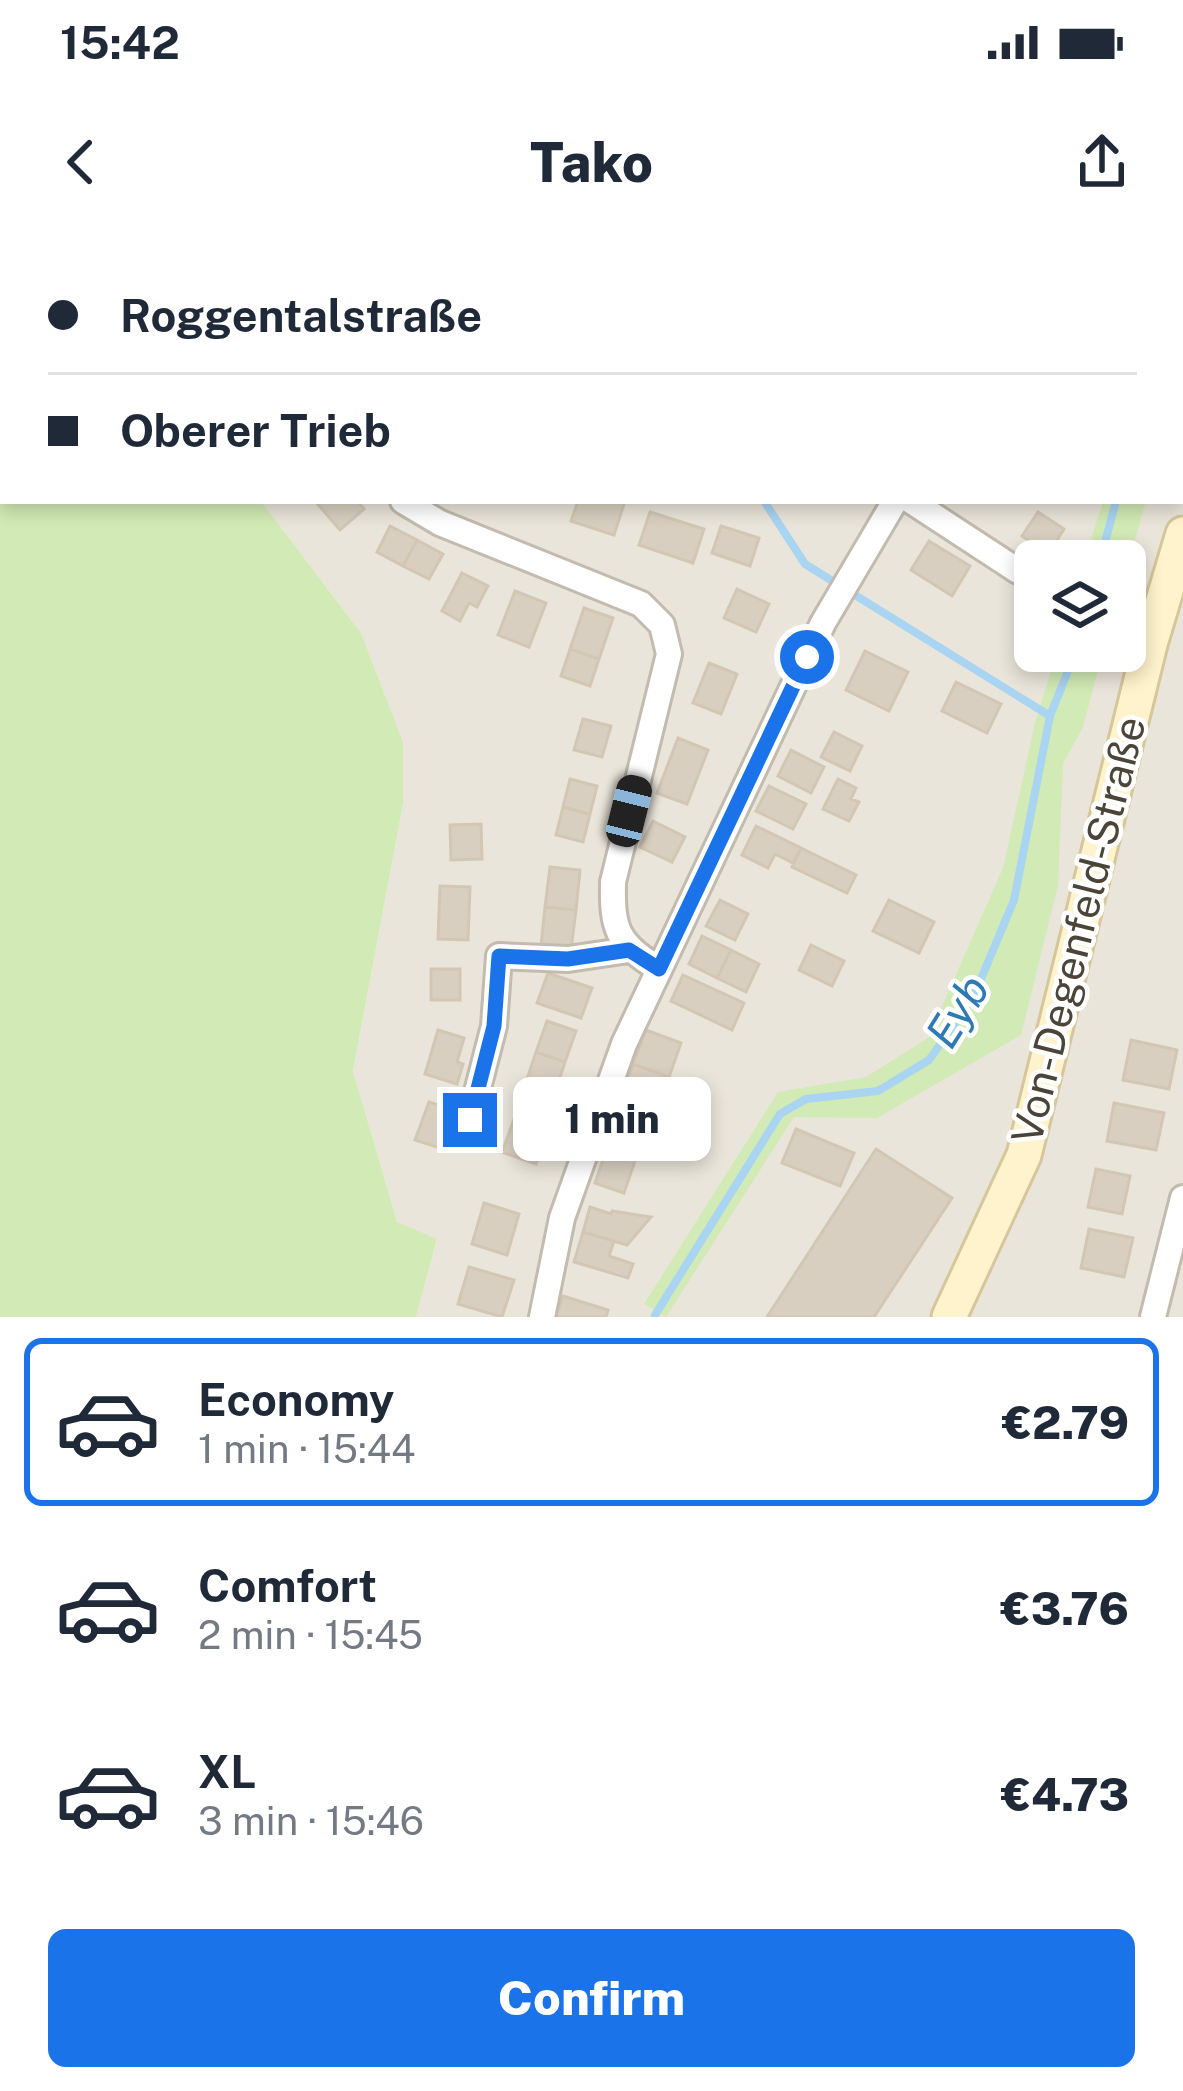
<!DOCTYPE html>
<meta charset="utf-8">
<style>
:root{--surface:#fff;--page:#f2f2f3;--text:#1f2937;--muted:#747a83;--line:#e0e1e3;--accent:#1a73e8}
body{margin:0;font-family:"Public Sans",sans-serif;background:var(--page);color:var(--text);height:100vh;display:flex;flex-direction:column;font-size:45px;white-space:nowrap}
*{box-sizing:border-box;margin:0}
p{font-size:39px;color:var(--muted)}
.icon{flex:none;width:66px;height:66px;fill:none;stroke:currentColor;stroke-width:2;stroke-linecap:round;stroke-linejoin:round}
.map{position:relative;height:1077px;overflow:hidden}
.sheet{display:flex;flex-direction:column;background:var(--surface);flex:1}
.sheet>*{flex:none}
.banner{position:absolute;left:0px;top:0px;width:1185px;height:264px;box-shadow:0 6px 18px #0003;display:grid;align-content:center;height:264px;padding:0 48px;background:var(--surface)}
.tools{position:absolute;left:1014px;top:300px;display:grid;gap:24px}
.tools a{display:grid;place-items:center;width:132px;height:132px;border-radius:18px;background:var(--surface);box-shadow:0 6px 18px #0003;font-size:60px}
.end{position:absolute;width:54px;height:54px;margin:-27px;border:15px solid #1a73e8;background:#fff;box-shadow:0 0 0 6px #fff}
.from{border-radius:50%}
.bubble{position:absolute;height:84px;border-radius:18px;background:var(--surface);box-shadow:0 6px 18px #0003;font-size:39px;font-weight:800;line-height:84px;text-align:center}
.car{position:absolute;width:36px;height:72px;margin:-36px -18px;border-radius:15px;box-shadow:0 0 9px 3px #0007;background:linear-gradient(#222 24%,#8ab4d8 0 40%,#222 0 76%,#8ab4d8 0 86%,#222 0)}
.banner b{display:flex;align-items:center;gap:42px;height:114px;font-size:45px}
.banner b+b{border-top:3px solid var(--line)}
.banner i{width:30px;height:30px;background:var(--text)}
ul{padding:21px 0 0;list-style:none}
li{display:flex;align-items:center;gap:36px;height:168px;margin:0 24px 18px;padding:0 24px;border:6px solid transparent;border-radius:18px}
li div{flex:1}
li b{display:block;font-size:45px}
li em{font-style:normal;font-weight:800}
li.active{border-color:var(--accent)}
li>.icon{width:108px;height:108px;stroke-width:1.5}
.primary-button{display:flex;gap:24px;margin-top:auto;padding:24px 48px}
.primary-button a{flex:1;height:138px;border-radius:18px;background:var(--accent);color:#fff;font-size:48px;font-weight:800;line-height:138px;text-align:center}
.status{display:flex;justify-content:space-between;align-items:center;height:84px;padding:0 60px;background:var(--surface);direction:ltr}
.status svg{height:33px;fill:currentColor}
header{display:flex;justify-content:space-between;align-items:center;height:156px;padding:0 48px;background:var(--surface);font-size:54px;font-weight:800}
.map>svg:first-child{display:block}
</style>
<div class="status"><b>15:42</b><svg viewBox="0 0 49 12"><path d="M0 12V9h3v3zM5 12V6h3v6zM10 12V3h3v9zM15 12V0h3v12zM26 1h20v11H26zM47 4h2v5h-2z"/></svg></div>
<header><svg class="icon" aria-label="back" viewBox="0 0 24 24"><path d="M15 5l-7 7 7 7"/></svg>Tako<svg class="icon" aria-label="share" viewBox="0 0 24 24"><path d="M12 15V3M7 8l5-5 5 5M5 13v7h14v-7"/></svg></header>
<div class="map">
<svg width="1183" height="1077" viewBox="0 0 1183 1077">
<rect width="100%" height="100%" fill="#f6f3ec"/>
<path fill="#eae5da" fill-rule="evenodd" d="M0,0H1183V71L1182,74V3H3V15Z
M1183,126V1077H416L437,1000L397,982L353,831L403,564V502L361,393L261,261H1182ZM1035,321H1125V411H1035Z"/>
<path fill="#d2eab5" d="M0,14L3,261H261L361,393L403,502V564L353,831L397,982L437,999L416,1077H0Z
M1103,261H1146L1125,334V321H1084Z
M1057,411H1103L1083,487L1063,524L1058,645L1021,795L877,878L794,877L666,1077L644,1064L778,852L866,837L928,798L1003,628L1035,483Z"/>
<g fill="none" stroke-linecap="round" stroke-linejoin="round">
<path stroke="#a9d4f2" stroke-width="8" d="M202,0L206,3
M1182,155L1183,153
M764,261L805,324L1050,476
M1100,321L1116,261
M655,1075L780,874L806,859L878,851L929,820L973,758L1014,660L1050,476L1076,411"/>
</g>
<path fill="#d8cfc1" stroke="#d3c7b4" stroke-width="3" d="M315,261H357L364,269L340,290Z
M578,261H625L614,295L571,281Z
M650,272L704,289L693,323L639,305Z
M1038,272L1064,289L1049,313L1022,296Z
M390,286L417,300L403,326L377,312Z
M721,286L759,298L750,326L712,313Z
M417,300L443,314L429,339L403,326Z
M929,301L970,326L952,356L911,330Z
M462,333L488,346L477,367L469,363L460,381L442,371Z
M737,349L769,364L756,392L724,378Z
M515,351L546,363L529,407L498,395Z
M584,368L613,378L599,419L570,409Z
M570,409L599,419L590,446L561,436Z
M865,411L908,432L889,471L846,450Z
M709,423L737,434L721,474L693,463Z
M956,442L1001,464L987,493L942,471Z
M583,479L611,486L602,517L574,510Z
M834,492L862,506L850,531L821,517Z
M678,498L708,510L687,564L657,553Z
M791,510L824,527L811,553L778,536Z
M570,539L597,546L590,574L563,567Z
M838,539L856,548L851,559L859,562L849,581L823,569Z
M769,546L806,564L793,589L756,571Z
M563,567L590,574L583,602L556,595Z
M653,581L685,597L672,622L640,607Z
M481,584L482,619L451,620L450,585Z
M756,586L801,608L793,623L775,614L768,628L742,615Z
M801,608L856,635L847,653L792,627Z
M550,627L580,630L576,670L545,667Z
M440,646L470,647L468,700L438,699Z
M720,660L748,674L735,700L706,686Z
M889,660L934,682L919,713L873,691Z
M545,667L576,670L571,709L541,706Z
M702,696L731,710L717,738L689,724Z
M811,705L844,721L832,746L799,730Z
M731,710L759,724L746,752L717,738Z
M431,729H460V760H431Z
M548,733L592,748L581,778L537,763Z
M683,735L744,763L732,790L671,761Z
M547,781L576,791L565,822L536,812Z
M438,790L464,798L457,822L463,824L457,844L425,834Z
M646,790L681,803L669,837L633,824Z
M1131,800L1177,810L1169,849L1123,840Z
M536,812L565,822L555,852L526,842Z
M633,824L669,837L657,871L621,858Z
M429,862L457,872L443,909L415,900Z
M1114,863L1164,873L1156,910L1107,901Z
M517,871L550,883L536,924L502,912Z
M617,879L646,889L637,915L608,905Z
M796,889L854,913L840,946L782,923Z
M608,905L637,915L624,953L595,943Z
M876,909L952,958L874,1077H767Z
M1096,929L1130,936L1122,974L1088,967Z
M484,963L519,974L507,1015L472,1004Z
M590,967L611,974L612,971L651,977L627,1005L583,992Z
M1089,989L1133,998L1124,1037L1081,1028Z
M583,992L614,1001L609,1016L633,1024L628,1038L574,1022Z
M469,1027L514,1040L502,1077L458,1064Z
M563,1056L608,1070L606,1077H556Z"/>
<g fill="none" stroke-linecap="round" stroke-linejoin="round">
<g stroke="#c2bbae" stroke-width="30">
<path id="minor" d="M507,0L512,3
M128,3V0
M379,3L381,0
M960,3V0
M1182,48H1183
M403,261L440,283L641,364L662,385L669,414L613,642C612,690 617,703 659,729
M911,261L1018,331
M470,879L494,786L499,716L568,719L629,710
M542,1077L562,978L624,804L823,383L895,261
M1153,1077L1183,958"/>
</g>
<g stroke="#d6c79b" stroke-width="39">
<path id="secondary" d="M949,1077L1024,915L1150,404L1183,294"/>
</g>
<use href="#minor" stroke="#fff" stroke-width="24"/>
<use href="#secondary" stroke="#fff3cd" stroke-width="33"/>
</g>
<g fill="none" stroke-linecap="round" stroke-linejoin="round">
<path stroke="#1a73e8" stroke-width="15" d="M470,880L494,786L499,716L568,719L629,710L659,729L807,417"/>
</g>
<g text-anchor="middle" dominant-baseline="central" stroke-width="9" stroke-linejoin="round" paint-order="stroke">
<g font-size="42" fill="#4b4439" stroke="#fff">
<text transform="translate(1078 690) rotate(-76)">Von-Degenfeld-Straße</text>
</g>
<g font-size="45" font-style="italic" fill="#2e7ab2" stroke="#fff">
<text transform="translate(957 771) rotate(-58)">Eyb</text>
</g>
</g>
</svg>
<div class="tools">
<a><svg class="icon" aria-label="layers" viewBox="0 0 24 24"><path d="M12 4l9 5-9 5-9-5zM3 14l9 5 9-5"/></svg></a>
</div>
<i class="end from" style="left:807px;top:417px"></i>
<i class="end" style="left:470px;top:880px"></i>
<div class="bubble" style="left:513px;top:837px;width:198px">1 min</div>
<i class="car" style="left:629px;top:571px;rotate:14deg"></i>
<div class="banner">
<b><i class="from"></i>Roggentalstraße</b>
<b><i></i>Oberer Trieb</b>
</div>
</div>
<section class="sheet">
<ul>
<li class="active"><svg class="icon" aria-label="car" viewBox="0 0 24 24"><path d="M5 17H2v-5l4-1 3-4h7l3 4 3 1v5h-3M9 17h6M6 11h13"/><circle cx="7" cy="17" r="2"/><circle cx="17" cy="17" r="2"/></svg><div><b>Economy</b><p>1 min · 15:44</p></div><em>€2.79</em></li>
<li><svg class="icon" aria-label="car" viewBox="0 0 24 24"><path d="M5 17H2v-5l4-1 3-4h7l3 4 3 1v5h-3M9 17h6M6 11h13"/><circle cx="7" cy="17" r="2"/><circle cx="17" cy="17" r="2"/></svg><div><b>Comfort</b><p>2 min · 15:45</p></div><em>€3.76</em></li>
<li><svg class="icon" aria-label="car" viewBox="0 0 24 24"><path d="M5 17H2v-5l4-1 3-4h7l3 4 3 1v5h-3M9 17h6M6 11h13"/><circle cx="7" cy="17" r="2"/><circle cx="17" cy="17" r="2"/></svg><div><b>XL</b><p>3 min · 15:46</p></div><em>€4.73</em></li>
</ul>
<div class="primary-button"><a>Confirm</a></div>
</section>
